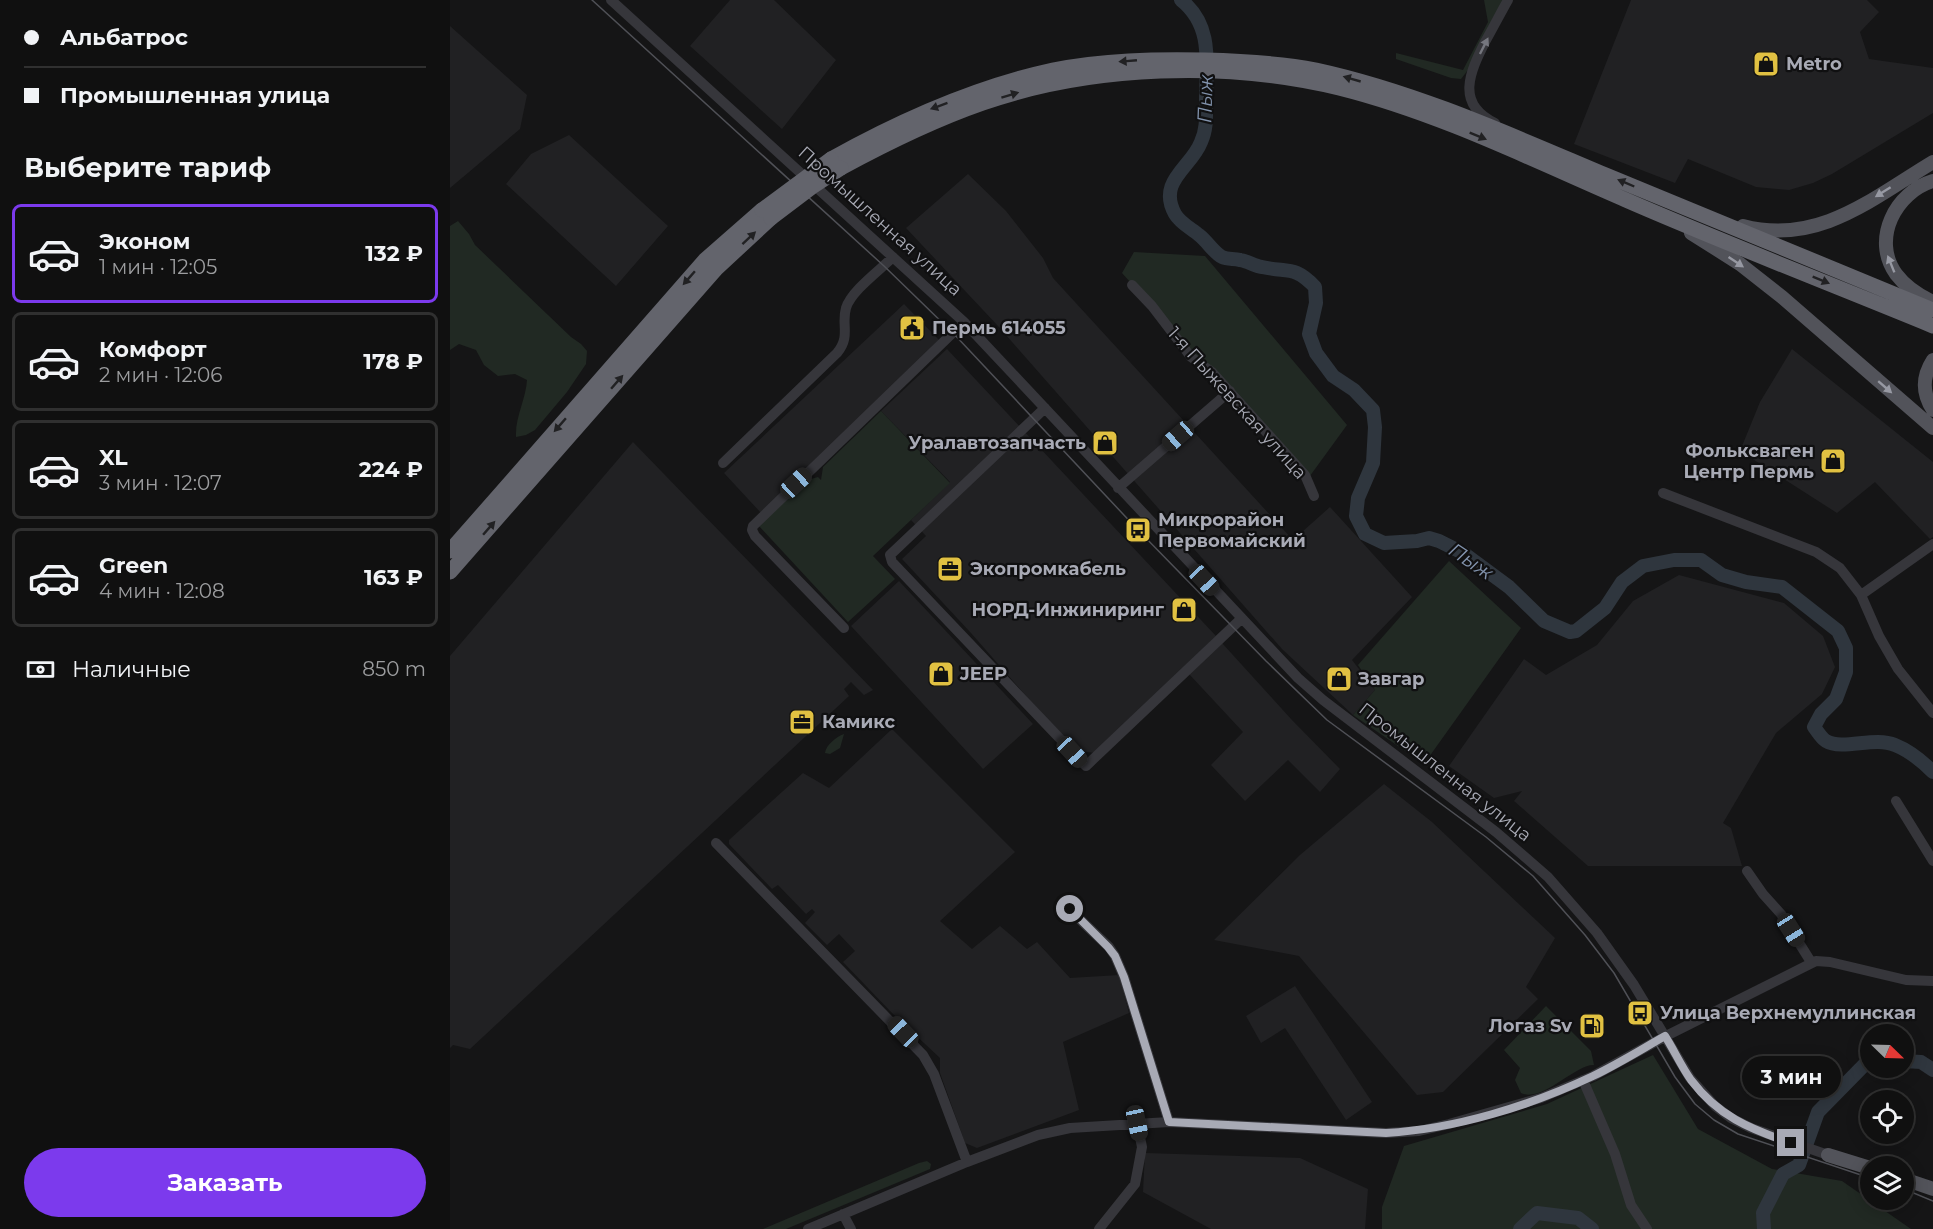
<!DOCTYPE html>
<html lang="ru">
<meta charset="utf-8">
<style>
:root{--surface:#101010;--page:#1e1e1e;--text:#f1f3f6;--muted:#9c9d9f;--line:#303030;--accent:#7c3aed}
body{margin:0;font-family:Montserrat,sans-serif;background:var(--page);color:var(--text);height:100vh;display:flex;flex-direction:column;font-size:22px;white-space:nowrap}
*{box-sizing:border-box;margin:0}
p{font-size:20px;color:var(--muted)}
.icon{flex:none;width:33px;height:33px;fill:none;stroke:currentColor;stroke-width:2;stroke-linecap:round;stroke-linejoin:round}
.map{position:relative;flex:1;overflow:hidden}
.drawer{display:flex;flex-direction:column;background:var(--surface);width:450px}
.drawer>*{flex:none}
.banner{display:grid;align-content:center;height:132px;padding:0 24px;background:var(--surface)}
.needle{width:39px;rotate:113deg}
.buttons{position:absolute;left:1410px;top:1024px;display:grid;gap:12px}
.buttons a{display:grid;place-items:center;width:54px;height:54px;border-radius:50%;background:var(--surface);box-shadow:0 3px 15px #0003,0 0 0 2px var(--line);font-size:30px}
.end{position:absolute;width:27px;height:27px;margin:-14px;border:8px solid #a8aab5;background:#111;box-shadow:0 0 0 3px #111}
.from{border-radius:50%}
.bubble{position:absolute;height:42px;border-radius:21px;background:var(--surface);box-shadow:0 3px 15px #0003,0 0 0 2px var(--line);font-size:20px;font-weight:700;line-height:42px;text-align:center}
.car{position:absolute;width:18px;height:36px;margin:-18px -9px;border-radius:8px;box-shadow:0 0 4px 2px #0007;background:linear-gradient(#222 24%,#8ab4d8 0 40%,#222 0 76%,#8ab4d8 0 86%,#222 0)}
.banner b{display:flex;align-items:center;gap:21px;height:57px;font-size:22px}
.banner b+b{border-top:2px solid var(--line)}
.banner i{width:15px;height:15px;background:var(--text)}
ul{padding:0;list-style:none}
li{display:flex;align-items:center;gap:18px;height:99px;margin:0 12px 9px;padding:0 12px;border:3px solid var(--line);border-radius:9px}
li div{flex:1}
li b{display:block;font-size:22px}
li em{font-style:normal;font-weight:700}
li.selected{border-color:var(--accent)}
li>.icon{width:54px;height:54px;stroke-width:1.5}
h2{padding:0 24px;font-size:27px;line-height:72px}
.pay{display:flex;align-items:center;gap:15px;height:66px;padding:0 24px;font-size:22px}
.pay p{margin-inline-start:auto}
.primary-button{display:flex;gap:12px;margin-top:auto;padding:12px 24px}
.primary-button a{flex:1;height:69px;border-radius:36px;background:var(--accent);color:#fff;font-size:24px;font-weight:700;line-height:69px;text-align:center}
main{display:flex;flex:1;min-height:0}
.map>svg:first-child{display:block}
</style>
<main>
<section class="drawer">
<div class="banner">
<b><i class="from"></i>Альбатрос</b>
<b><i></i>Промышленная улица</b>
</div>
<h2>Выберите тариф</h2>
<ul>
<li class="selected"><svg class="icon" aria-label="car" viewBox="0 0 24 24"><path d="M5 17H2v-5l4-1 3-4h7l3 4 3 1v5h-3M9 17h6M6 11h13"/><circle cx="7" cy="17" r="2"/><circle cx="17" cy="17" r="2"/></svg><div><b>Эконом</b><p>1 мин · 12:05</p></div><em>132 ₽</em></li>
<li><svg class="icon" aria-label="car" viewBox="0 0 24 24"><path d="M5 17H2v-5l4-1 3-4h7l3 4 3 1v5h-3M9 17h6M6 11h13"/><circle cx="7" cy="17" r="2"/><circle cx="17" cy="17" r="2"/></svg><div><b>Комфорт</b><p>2 мин · 12:06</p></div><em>178 ₽</em></li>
<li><svg class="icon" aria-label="car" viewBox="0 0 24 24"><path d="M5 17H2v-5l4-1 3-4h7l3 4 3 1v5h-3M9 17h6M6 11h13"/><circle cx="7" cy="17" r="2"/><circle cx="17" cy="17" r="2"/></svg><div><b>XL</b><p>3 мин · 12:07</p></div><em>224 ₽</em></li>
<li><svg class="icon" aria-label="car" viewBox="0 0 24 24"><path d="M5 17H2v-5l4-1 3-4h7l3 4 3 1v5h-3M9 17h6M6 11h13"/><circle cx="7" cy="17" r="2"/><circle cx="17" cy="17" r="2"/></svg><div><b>Green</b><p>4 мин · 12:08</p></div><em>163 ₽</em></li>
</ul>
<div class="pay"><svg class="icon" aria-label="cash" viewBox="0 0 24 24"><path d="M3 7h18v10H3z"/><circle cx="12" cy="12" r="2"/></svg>Наличные<p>850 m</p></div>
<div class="primary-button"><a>Заказать</a></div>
</section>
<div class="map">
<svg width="1483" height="1229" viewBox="0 0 1483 1229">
<rect width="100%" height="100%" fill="#151516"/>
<path fill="#212123" d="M280,0H324L386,60L332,129L240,46Z
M1181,0H1417L1429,12L1410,32L1419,59L1483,68V113L1382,174L1363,183L1339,190L1306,187L1238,159L1225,183L1124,144Z
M0,26L77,95L70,129L0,188Z
M119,135L218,226L166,286L56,184L81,154Z
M518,174L556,211L593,258L603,278L843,540L880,507L962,597L902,660L925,690L903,715L832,649L548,326L456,228Z
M454,304L490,341L311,513L274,473Z
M497,349L766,636L645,753L629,751L591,713L521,633L452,559L476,536L461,520L500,482L431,411Z
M1342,349L1483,462V537L1480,539L1425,482L1387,513L1290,451L1310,402Z
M183,442L423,690L414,695L401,682L394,689L399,696L20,1049L3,1045L0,1048V656Z
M1229,575L1334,603L1373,636L1385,667L1372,694L1326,733L1273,823L1281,828L1292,866H1138L1064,801L1072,791L1044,798L999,766L1074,659L1096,675L1147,645L1183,601Z
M449,581L583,724L533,769L401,626Z
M772,643L841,719L890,769L870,792L838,760L795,801L761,765L793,732L739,674Z
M442,729L565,852L490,921L522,949L550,926L577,949L587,942L620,978L669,975L679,1013L613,1042L629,1110L527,1148L515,1143L490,1073V1058L443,1014L393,962L405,951L389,934L377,945L355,923L365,912L362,909L356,914L328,885L322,889L279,844V840L353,773L379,788Z
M934,784L982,822L1105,938L1076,987L1088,999L993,1092L967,1095L849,956L764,940L850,855Z
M845,986L922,1102L896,1120L835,1028L811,1043L796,1016Z
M695,1153L850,1158L918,1189L915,1229H761L693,1192Z"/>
<path fill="#212923" d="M1034,0H1053L1018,70L1011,79L1001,78L946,59V53L1013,70L1038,22Z
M8,221L19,234L25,245L121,337L131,344L137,351L136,364L117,392L85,430L76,435L66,437C65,417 76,399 77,380L65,374L48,376L34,365L26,350L9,344L0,350V226Z
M684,252L755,256L897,425L857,480L672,273Z
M431,411L500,483L423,556L445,579L398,622L309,526L357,480L368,477L371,480L373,467Z
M999,561L1071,628L974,764L903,715L925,690L908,665Z
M394,734L390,748L380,754L375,753C376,745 386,737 394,734Z
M1096,1006L1141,1051L1144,1065C1125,1064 1093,1103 1071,1093L1065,1080L1070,1068L1054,1050Z
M1203,1055L1248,1129L1322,1169L1392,1181L1461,1229H932V1207L954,1146L1097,1104Z
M477,1161L481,1164L480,1169L336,1229H313L469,1163Z"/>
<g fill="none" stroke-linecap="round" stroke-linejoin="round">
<path stroke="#2f363e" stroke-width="14" d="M731,0C764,26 756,65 756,102C756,116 757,129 751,142C741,168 707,181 725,214C730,223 742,229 749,235C758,242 763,252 772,257C778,260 784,258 790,260C798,261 804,266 812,267C838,273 844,265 865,287L866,303L859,334L866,353L883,376L904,390L923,410L925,427L923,463L908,498L906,516L915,534L934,543L967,541L979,538L989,541L1013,553L1059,587L1094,621L1120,632L1126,631L1155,608L1172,582L1193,566L1224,560H1251L1272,575L1296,582L1332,587L1388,631L1396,648V672L1386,699L1371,714L1364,727C1368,732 1371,738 1376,741C1393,751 1424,736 1445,745C1460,751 1472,761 1483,772
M1454,1061L1471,1062L1483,1070
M1070,1229L1087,1213L1128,1218L1142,1229
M1314,1229L1313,1213L1333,1174L1349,1165L1368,1112L1420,1059"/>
<path stroke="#36363b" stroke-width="10" d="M161,0L514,322L848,678L873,700L1046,832L1098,877L1147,933L1184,985L1240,1078L1265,1106L1281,1118L1301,1128L1378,1155
M1045,123C1005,104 1020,72 1035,42C1043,28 1050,14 1058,0
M682,285L702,306L741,357L762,372L855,475L864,496
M595,408L440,555L442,562L636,766L791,619
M273,463L387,353C401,336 391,325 396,308C401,291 430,270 443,257
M668,488L780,391
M1213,493L1366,552L1390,568L1411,595L1429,636L1448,669L1483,713
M1411,595L1483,544
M394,628L305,536L302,530L303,526L514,322
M1446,801L1483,861
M266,843L473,1055L484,1074L517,1162
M1297,871L1313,894L1331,914L1361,962
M620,910L659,947L665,956L674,977L719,1122
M1133,1080L1165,1154L1181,1205L1197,1229
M393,1214L401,1229
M358,1229L517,1162L588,1135L620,1128L719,1122L936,1133L969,1131L999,1124L1091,1098L1143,1076L1216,1036L1366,961L1380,962L1456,980L1483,981
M649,1229L685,1184L692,1147L687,1123"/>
<path stroke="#52535a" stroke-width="14" d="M1483,181C1446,192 1421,239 1446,274C1455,286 1470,296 1483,302
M1293,226C1368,246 1423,198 1483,162
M1241,233L1290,264L1332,297L1483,428
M1483,360C1472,377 1472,393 1483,410
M1378,1155L1420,1168
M1454,1179L1483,1189"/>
<path stroke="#63646c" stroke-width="15" d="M381,159C451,120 525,87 603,70C653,60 704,59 755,60C792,61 830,63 866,70C967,92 1063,136 1158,176C1266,221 1375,265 1483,310
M391,168C437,143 484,120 533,103C642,65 778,61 889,88C989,113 1083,160 1176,200C1277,244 1381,284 1483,326
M0,551L255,260L312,210
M0,572L266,269L321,218"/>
<path stroke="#4f5056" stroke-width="1.5" d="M142,0L434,266L503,333L688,530L816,661L877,720L1036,837L1083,876L1135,935L1164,973L1225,1077L1245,1104L1264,1120L1288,1134L1420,1178
M1454,1189L1483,1201"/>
<path stroke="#63646c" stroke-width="15" d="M312,210L381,159
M321,218L362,187L391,168"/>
</g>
<defs><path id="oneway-solid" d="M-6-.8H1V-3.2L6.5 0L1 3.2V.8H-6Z" transform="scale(1.5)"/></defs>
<use fill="#75767e" href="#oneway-solid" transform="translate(1034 46) rotate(-63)"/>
<g fill="#212123">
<use href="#oneway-solid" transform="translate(678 61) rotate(175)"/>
<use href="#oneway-solid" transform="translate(902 79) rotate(-164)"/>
<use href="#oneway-solid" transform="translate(560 95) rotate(-17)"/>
<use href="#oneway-solid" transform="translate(489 106) rotate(160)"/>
<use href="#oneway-solid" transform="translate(1028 136) rotate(22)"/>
<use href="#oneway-solid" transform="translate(1176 183) rotate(-157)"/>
<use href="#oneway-solid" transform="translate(299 238) rotate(-43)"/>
<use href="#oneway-solid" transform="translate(239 278) rotate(131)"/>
<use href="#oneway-solid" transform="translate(1371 280) rotate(22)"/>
<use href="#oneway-solid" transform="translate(167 382) rotate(-49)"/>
<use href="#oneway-solid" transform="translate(110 425) rotate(131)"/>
<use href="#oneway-solid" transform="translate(39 528) rotate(-49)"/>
</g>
<g fill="#9799a3">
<use href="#oneway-solid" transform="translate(1433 192) rotate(148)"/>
<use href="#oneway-solid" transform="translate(1286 262) rotate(34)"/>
<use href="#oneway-solid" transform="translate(1441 264) rotate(-112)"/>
<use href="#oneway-solid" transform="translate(1435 387) rotate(41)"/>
</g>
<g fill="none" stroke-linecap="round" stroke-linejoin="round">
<path stroke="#a8aab5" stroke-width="8" d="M620,909L658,947L665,956L674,977L719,1122L936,1133C1005,1129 1080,1106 1143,1076C1168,1064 1192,1049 1215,1036C1224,1050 1231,1066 1241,1080C1268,1116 1300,1129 1341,1143"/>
</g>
<defs>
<g id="shop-square" transform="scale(1.35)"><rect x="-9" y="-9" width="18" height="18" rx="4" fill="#e1c142" stroke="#101011"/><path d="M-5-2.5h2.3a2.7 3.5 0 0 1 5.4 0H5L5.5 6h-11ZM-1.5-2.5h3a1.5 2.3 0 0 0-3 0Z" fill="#111"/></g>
<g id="civic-square" transform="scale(1.35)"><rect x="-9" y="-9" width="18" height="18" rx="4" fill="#e1c142" stroke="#101011"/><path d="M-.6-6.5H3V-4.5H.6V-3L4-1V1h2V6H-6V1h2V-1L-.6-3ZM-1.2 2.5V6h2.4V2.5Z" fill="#111"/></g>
<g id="bus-square" transform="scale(1.35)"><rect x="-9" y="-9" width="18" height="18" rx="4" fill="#e1c142" stroke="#101011"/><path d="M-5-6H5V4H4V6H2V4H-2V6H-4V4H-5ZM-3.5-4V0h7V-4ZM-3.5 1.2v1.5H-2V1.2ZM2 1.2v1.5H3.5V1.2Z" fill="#111"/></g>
<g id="office-square" transform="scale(1.35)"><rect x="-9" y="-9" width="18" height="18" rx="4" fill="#e1c142" stroke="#101011"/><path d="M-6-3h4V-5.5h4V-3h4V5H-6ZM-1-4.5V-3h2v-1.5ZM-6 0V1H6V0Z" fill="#111"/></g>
<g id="fuel-square" transform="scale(1.35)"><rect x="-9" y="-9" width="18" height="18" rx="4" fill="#e1c142" stroke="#101011"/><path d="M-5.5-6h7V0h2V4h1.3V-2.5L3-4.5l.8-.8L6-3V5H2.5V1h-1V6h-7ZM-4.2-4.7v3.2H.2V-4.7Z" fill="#111"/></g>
</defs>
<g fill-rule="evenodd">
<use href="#shop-square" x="1316" y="64"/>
<use href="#civic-square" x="462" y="328"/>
<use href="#shop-square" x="655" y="443"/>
<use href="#shop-square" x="1383" y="461"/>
<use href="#bus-square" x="688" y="530"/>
<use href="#office-square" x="500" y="569"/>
<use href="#shop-square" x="734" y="610"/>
<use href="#shop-square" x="491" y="674"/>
<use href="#shop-square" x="889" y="679"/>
<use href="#office-square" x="352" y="722"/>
<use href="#bus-square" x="1190" y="1013"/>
<use href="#fuel-square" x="1142" y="1026"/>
</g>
<g text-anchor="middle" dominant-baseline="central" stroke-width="4.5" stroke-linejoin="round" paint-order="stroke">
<g font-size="18" font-weight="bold" fill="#a8aab5" stroke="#101011" text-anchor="start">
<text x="1336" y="64">Metro</text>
<text x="482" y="328">Пермь 614055</text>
<text x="636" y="443" text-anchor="end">Уралавтозапчасть</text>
<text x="1364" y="451" text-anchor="end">Фольксваген<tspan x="1364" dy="21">Центр Пермь</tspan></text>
<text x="708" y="520">Микрорайон<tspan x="708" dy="21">Первомайский</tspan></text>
<text x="520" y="569">Экопромкабель</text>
<text x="714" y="610" text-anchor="end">НОРД-Инжиниринг</text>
<text x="510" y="674">JEEP</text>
<text x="908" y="679">Завгар</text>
<text x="372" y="722">Камикс</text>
<text x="1210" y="1013">Улица Верхнемуллинская</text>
<text x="1122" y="1026" text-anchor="end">Логаз Sv</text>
</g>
<g font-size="18" fill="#a8aab5" stroke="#101011">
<text transform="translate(430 221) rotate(42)">Промышленная улица</text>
<text transform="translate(787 403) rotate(48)">1-я Пыжевская улица</text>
<text transform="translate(995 772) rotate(38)">Промышленная улица</text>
</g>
<g font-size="20" font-style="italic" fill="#8293ad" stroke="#101011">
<text transform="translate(755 99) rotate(-88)">Пыж</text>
<text transform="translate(1021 561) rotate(34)">Пыж</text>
</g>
</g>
</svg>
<div class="buttons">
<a><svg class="needle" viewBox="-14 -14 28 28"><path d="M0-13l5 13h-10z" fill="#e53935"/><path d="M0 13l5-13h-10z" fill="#9c9d9f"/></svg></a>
<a><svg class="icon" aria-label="locate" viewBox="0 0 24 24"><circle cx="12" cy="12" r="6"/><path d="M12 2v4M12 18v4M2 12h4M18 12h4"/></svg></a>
<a><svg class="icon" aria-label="layers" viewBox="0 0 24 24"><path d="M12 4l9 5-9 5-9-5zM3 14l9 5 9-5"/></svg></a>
</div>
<i class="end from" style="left:620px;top:909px"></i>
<i class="end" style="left:1341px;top:1143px"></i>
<div class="bubble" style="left:1292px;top:1056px;width:99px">3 мин</div>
<i class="car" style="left:728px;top:436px;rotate:229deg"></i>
<i class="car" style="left:346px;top:483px;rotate:47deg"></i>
<i class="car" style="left:754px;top:580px;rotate:137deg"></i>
<i class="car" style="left:622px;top:752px;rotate:137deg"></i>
<i class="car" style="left:1341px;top:930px;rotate:148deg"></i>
<i class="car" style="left:453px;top:1032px;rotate:316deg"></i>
<i class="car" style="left:687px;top:1123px;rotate:168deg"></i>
</div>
</main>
